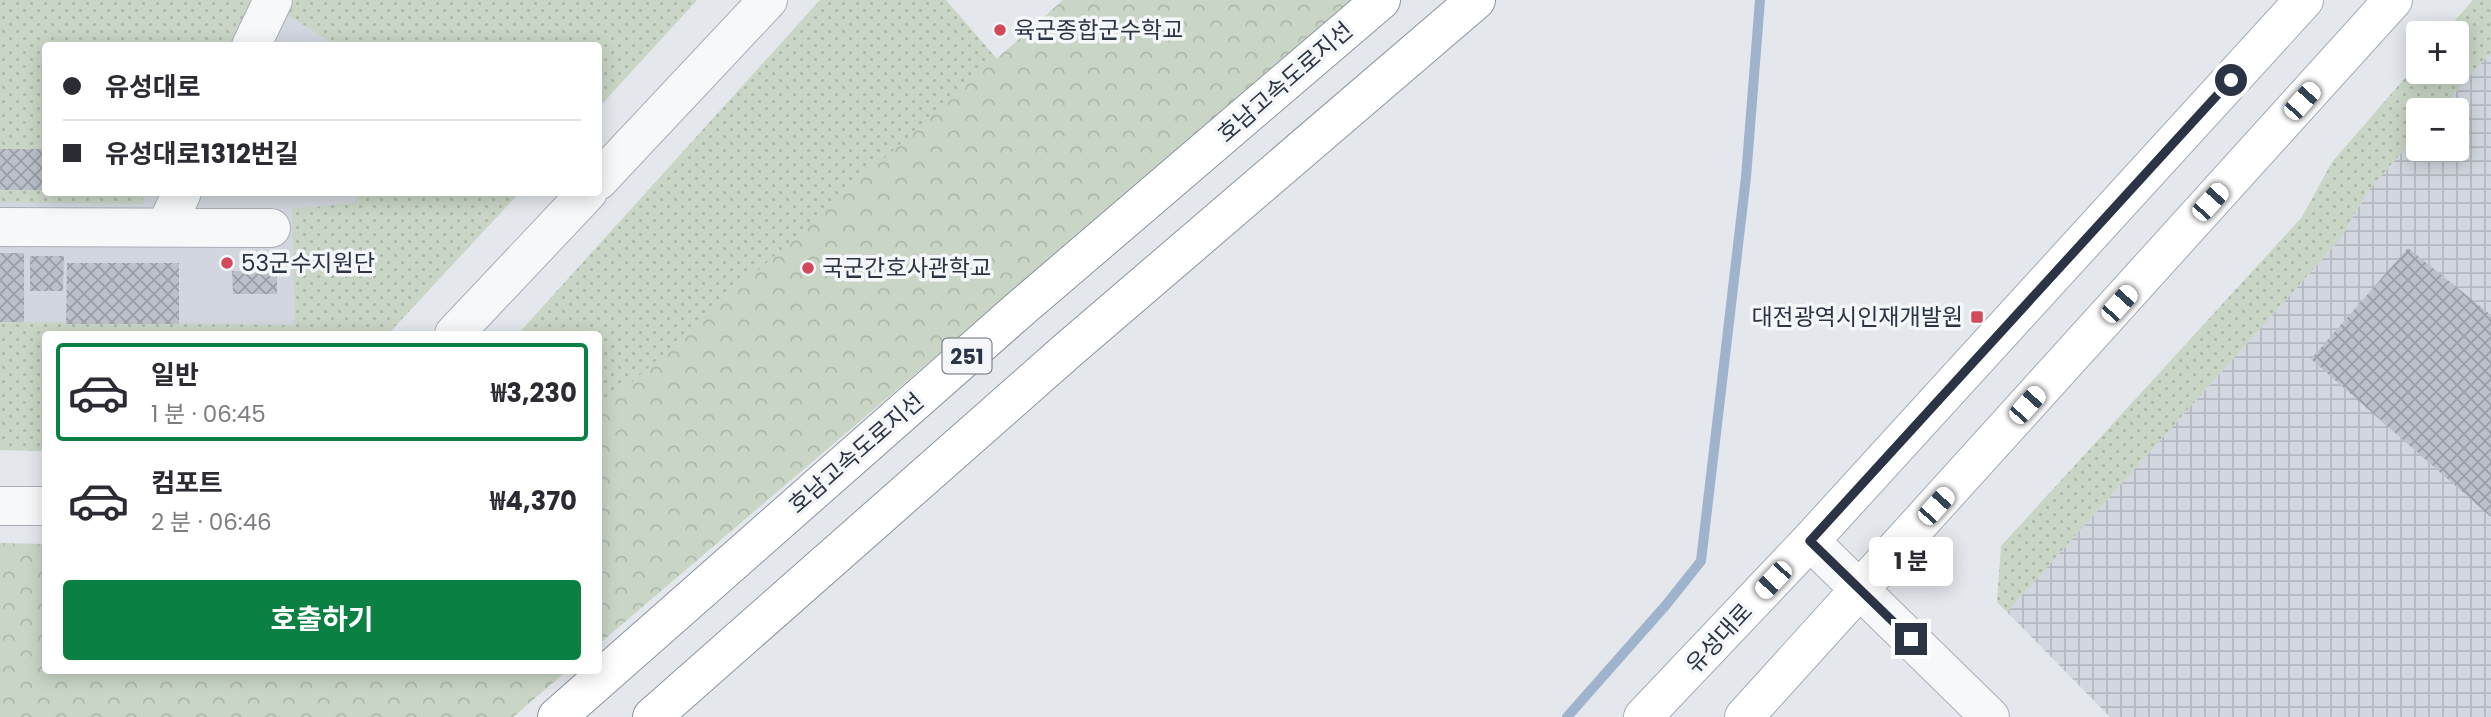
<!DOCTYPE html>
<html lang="ko">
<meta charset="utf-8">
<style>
:root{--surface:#fff;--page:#f7f7f7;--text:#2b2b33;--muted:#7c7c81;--line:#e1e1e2;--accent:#0b8043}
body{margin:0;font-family:Poppins,"Noto Sans KR",sans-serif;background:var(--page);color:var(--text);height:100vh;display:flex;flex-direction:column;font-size:26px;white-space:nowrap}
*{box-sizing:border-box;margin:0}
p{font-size:23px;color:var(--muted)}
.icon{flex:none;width:38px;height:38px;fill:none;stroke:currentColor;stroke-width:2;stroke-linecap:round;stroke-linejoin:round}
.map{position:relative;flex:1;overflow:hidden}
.drawer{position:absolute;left:42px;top:331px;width:560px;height:343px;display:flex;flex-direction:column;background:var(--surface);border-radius:7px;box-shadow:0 4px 18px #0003}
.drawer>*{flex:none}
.guide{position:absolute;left:42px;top:42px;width:560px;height:154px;border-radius:7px;box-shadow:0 4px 18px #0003;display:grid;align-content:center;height:154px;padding:0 21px;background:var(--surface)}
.buttons{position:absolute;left:2406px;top:21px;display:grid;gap:14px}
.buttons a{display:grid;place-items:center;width:63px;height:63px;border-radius:7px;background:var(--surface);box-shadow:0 4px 18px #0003;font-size:35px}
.end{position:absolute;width:32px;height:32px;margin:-16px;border:9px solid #2b3445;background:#fff;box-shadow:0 0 0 4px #fff}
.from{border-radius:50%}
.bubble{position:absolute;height:49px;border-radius:7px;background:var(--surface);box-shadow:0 4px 18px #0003;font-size:23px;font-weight:700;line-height:49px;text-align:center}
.car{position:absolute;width:21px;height:42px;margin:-21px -10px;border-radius:9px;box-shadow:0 0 5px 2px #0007;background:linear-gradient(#fff 24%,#345 0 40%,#fff 0 76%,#345 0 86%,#fff 0)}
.guide b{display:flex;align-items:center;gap:24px;height:66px;font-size:26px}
.guide b+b{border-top:2px solid var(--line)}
.guide i{width:18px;height:18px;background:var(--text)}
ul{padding:12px 0 0;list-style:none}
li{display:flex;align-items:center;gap:21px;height:98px;margin:0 14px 10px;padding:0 7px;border:4px solid transparent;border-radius:7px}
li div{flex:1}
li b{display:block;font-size:26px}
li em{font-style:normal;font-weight:700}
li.on{border-color:var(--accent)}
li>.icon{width:63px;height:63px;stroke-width:1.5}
.primary-button{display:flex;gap:14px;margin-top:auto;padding:14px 21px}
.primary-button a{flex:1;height:80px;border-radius:7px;background:var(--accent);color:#fff;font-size:28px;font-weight:700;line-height:80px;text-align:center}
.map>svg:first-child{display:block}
</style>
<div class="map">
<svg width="2491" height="717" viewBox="0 0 2491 717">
<defs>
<pattern id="industrial-grid" width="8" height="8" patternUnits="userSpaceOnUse" patternTransform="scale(1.75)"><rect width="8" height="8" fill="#d2d6de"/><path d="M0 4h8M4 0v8" fill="none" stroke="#b4b8c0"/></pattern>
<pattern id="grass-dots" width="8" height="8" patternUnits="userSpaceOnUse" patternTransform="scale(1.75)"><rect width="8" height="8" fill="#c9d6c5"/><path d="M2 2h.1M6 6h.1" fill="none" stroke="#adb8ab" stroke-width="1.8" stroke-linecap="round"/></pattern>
<pattern id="forest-crowns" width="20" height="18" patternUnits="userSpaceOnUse" patternTransform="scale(1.75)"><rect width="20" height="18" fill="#c9d6c5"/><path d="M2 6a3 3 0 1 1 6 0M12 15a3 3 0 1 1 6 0" fill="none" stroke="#adb8ab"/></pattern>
<pattern id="building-cross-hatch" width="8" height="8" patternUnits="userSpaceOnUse" patternTransform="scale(1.75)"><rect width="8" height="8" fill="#bbc0ca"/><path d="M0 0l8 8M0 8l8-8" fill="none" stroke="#989da6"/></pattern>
</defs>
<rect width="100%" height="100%" fill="#e4e7ec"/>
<path fill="#d2d6de" d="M0,0H697L599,107L598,46H46V192L519,193L388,334H46L45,451L0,450Z"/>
<path fill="url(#industrial-grid)" d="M2491,52V717H2110L2007,612L2340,239L2368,191L2418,134V149H2457V110H2440Z"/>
<path fill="url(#grass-dots)" d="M0,0H269L248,45L46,46V192L143,193V204L0,202Z
M292,0H697L599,107L598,46L336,45L286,14Z
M820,0H946L997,59L599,412L598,334H518Z
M2473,0H2491V52L2440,110H2418V134L2368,191L2340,239L2007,612L1997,602L2001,546L2302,217L2332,162L2418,63V72H2457V33H2444Z
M360,193H519L388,334H46L45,451L0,450V322L295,325L292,209L354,203Z"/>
<path fill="url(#forest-crowns)" d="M1063,0H1353L599,644L598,412Z
M0,543L45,544L46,670H568L513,717H0Z"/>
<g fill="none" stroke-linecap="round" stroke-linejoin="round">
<path stroke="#9fb4cc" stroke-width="10" d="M1567,717L1666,605L1701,561L1746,177L1760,0"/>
</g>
<path fill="url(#building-cross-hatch)" d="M0,149H46V190H0Z
M2408,248L2491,315V517L2311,359Z
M0,253H24V322H0Z
M30,256H64L63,291H30Z
M67,263H179V324H66Z
M232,271H277V294H233Z"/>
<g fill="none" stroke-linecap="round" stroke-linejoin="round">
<g stroke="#a9aeb7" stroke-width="40">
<path id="minor" d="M251,46L273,0
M598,181L768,0
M0,227L271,228
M166,227L182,192
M454,334L588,192
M0,506H46
M1810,541L1990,717"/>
</g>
<g stroke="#a3abb8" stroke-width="40">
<path id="major" d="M1643,717L1810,541L2304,0
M1744,717L2393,0"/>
</g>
<g stroke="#8b94a3" stroke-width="40">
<path id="highway" d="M557,717L1020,309L1381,0
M652,717L1068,350L1476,0"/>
</g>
<use href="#minor" stroke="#f7f8fa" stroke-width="38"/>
<use href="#major" stroke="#fff" stroke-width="38"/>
<use href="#highway" stroke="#fff" stroke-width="38"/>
</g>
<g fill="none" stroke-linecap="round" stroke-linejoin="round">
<path stroke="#2b3445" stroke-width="9" d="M1911,639L1810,541L2231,80"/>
</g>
<g fill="#d1495b" stroke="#f4f6f9" stroke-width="2.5">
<circle cx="1000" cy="30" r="7"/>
<circle cx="227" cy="263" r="7"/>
<circle cx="808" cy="268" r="7"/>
<rect x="1970" y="310" width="14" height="14" rx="3.5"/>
</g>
<g text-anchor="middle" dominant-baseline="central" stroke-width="7" stroke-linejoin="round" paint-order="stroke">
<rect fill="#f4f6f9" stroke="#676e7b" stroke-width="2" x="942.5" y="338.5" width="49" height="35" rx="5"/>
<g font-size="21" font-weight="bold" fill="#2b3445">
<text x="967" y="356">251</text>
</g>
<g font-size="23" fill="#2b3445" stroke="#f4f6f9" text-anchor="start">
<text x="1014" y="30">육군종합군수학교</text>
<text x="241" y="263">53군수지원단</text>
<text x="822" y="268">국군간호사관학교</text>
<text x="1963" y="317" text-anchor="end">대전광역시인재개발원</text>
</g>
<g font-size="23" fill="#2b3445" stroke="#f4f6f9">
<text transform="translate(1285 82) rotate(-41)">호남고속도로지선</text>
<text transform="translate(856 453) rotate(-41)">호남고속도로지선</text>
<text transform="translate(1719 638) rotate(-47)">유성대로</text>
</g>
</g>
</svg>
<div class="buttons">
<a>+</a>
<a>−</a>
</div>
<i class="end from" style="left:2231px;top:80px"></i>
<i class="end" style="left:1911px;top:639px"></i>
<div class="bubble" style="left:1869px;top:537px;width:84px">1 분</div>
<i class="car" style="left:2302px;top:101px;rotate:42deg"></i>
<i class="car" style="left:2210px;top:202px;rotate:42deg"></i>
<i class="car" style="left:2119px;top:304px;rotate:42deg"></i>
<i class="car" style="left:2027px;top:405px;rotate:42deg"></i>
<i class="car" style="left:1936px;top:506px;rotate:42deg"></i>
<i class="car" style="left:1773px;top:580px;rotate:223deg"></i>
<div class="guide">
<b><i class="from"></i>유성대로</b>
<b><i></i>유성대로1312번길</b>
</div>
<section class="drawer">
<ul>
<li class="on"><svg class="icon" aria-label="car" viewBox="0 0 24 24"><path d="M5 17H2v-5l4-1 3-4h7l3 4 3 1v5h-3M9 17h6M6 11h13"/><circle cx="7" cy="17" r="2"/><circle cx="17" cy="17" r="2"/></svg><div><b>일반</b><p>1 분 · 06:45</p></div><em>₩3,230</em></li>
<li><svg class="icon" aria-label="car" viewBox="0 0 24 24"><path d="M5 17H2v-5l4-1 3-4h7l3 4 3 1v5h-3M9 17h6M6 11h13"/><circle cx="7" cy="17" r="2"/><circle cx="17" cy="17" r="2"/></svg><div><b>컴포트</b><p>2 분 · 06:46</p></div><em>₩4,370</em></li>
</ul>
<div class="primary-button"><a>호출하기</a></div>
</section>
</div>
